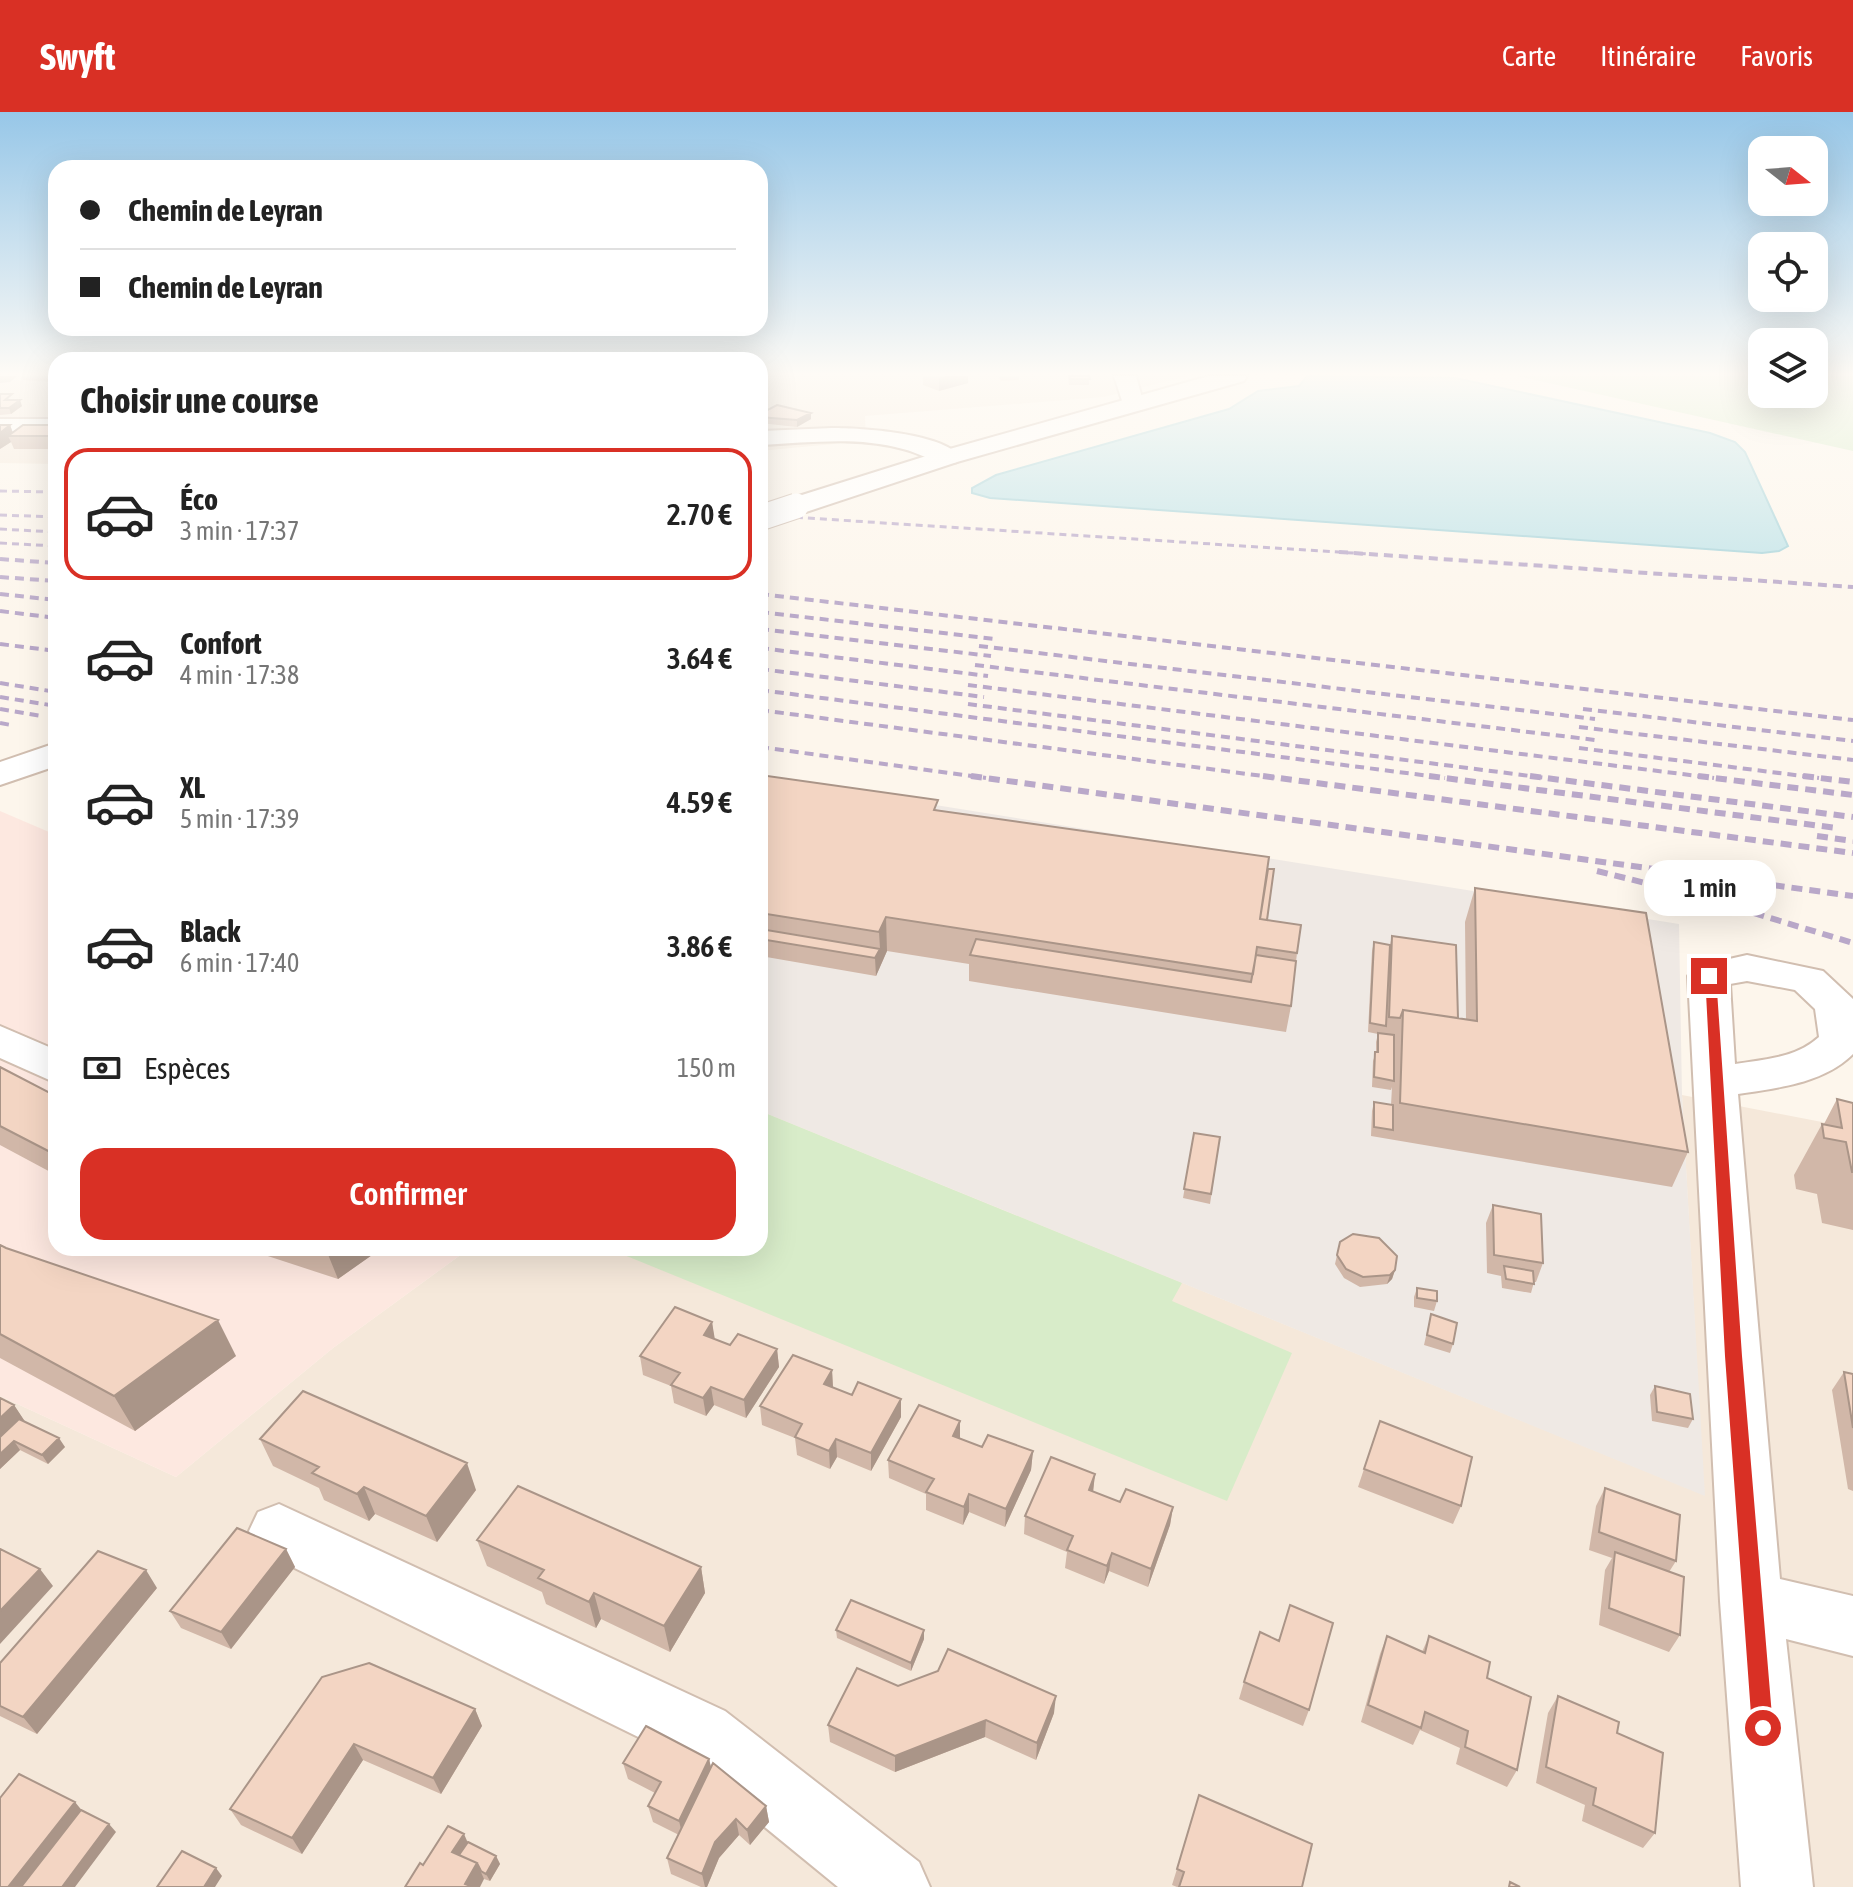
<!DOCTYPE html>
<html lang="fr">
<meta charset="utf-8">
<style>
:root{--surface:#fff;--page:#f2f2f2;--text:#222;--muted:#767676;--line:#e0e0e0;--accent:#d93025}
body{margin:0;font-family:"Asap Condensed",sans-serif;background:var(--page);color:var(--text);height:100vh;display:flex;flex-direction:column;font-size:30px;white-space:nowrap}
*{box-sizing:border-box;margin:0}
p{font-size:26px;color:var(--muted)}
.icon{flex:none;width:44px;height:44px;fill:none;stroke:currentColor;stroke-width:2;stroke-linecap:round;stroke-linejoin:round}
.map{position:relative;flex:1;overflow:hidden}
.sheet{position:absolute;left:48px;top:240px;width:720px;height:904px;display:flex;flex-direction:column;background:var(--surface);border-radius:24px;box-shadow:0 8px 32px #0002}
.sheet>*{flex:none}
.guide{position:absolute;left:48px;top:48px;width:720px;height:176px;border-radius:24px;box-shadow:0 8px 32px #0002;display:grid;align-content:center;height:176px;padding:0 32px;background:var(--surface)}
.needle{width:52px;rotate:107deg}
.fabs{position:absolute;left:1748px;top:24px;display:grid;gap:16px}
.fabs a{display:grid;place-items:center;width:80px;height:80px;border-radius:16px;background:var(--surface);box-shadow:0 8px 32px #0002;font-size:40px}
.end{position:absolute;width:36px;height:36px;margin:-18px;border:10px solid #d93025;background:#fff;box-shadow:0 0 0 4px #fff}
.from{border-radius:50%}
.bubble{position:absolute;height:56px;border-radius:24px;background:var(--surface);box-shadow:0 8px 32px #0002;font-size:26px;font-weight:600;line-height:56px;text-align:center}
.guide b{display:flex;align-items:center;gap:28px;height:76px;font-size:30px}
.guide b+b{border-top:2px solid var(--line)}
.guide i{width:20px;height:20px;background:var(--text)}
ul{padding:0;list-style:none}
li{display:flex;align-items:center;gap:24px;height:132px;margin:0 16px 12px;padding:0 16px;border:4px solid transparent;border-radius:24px}
li div{flex:1}
li b{display:block;font-size:30px}
li em{font-style:normal;font-weight:600}
li.active{border-color:var(--accent)}
li>.icon{width:72px;height:72px;stroke-width:1.5}
h2{padding:0 32px;font-size:36px;line-height:96px}
.pay{display:flex;align-items:center;gap:20px;height:88px;padding:0 32px;font-size:30px}
.pay p{margin-inline-start:auto}
.button{display:flex;gap:16px;margin-top:auto;padding:16px 32px}
.button a{flex:1;height:92px;border-radius:24px;background:var(--accent);color:#fff;font-size:32px;font-weight:600;line-height:92px;text-align:center}
header{display:flex;align-items:center;gap:48px;box-sizing:border-box;height:112px;padding:0 40px;background:var(--accent);color:#fff}
header strong{font-size:38px}
nav{display:flex;gap:44px;margin-inline-start:auto;font-size:28px}
.map>svg:first-child{display:block}
</style>
<header>
<strong>Swyft</strong>
<nav><a>Carte</a><a>Itinéraire</a><a>Favoris</a></nav>
</header>
<div class="map">
<svg width="1853" height="1775" viewBox="0 0 1853 1775">
<rect width="100%" height="100%" fill="#fdf6ec"/>
<path fill="#f5e8da" d="M0,264H56V352L0,351Z
M760,264H1188L1104,285L865,304L866,329L760,339Z
M1682,983L1853,1016V1775H0V1284L176,1365L333,1236L470,1136H760V999L1704,1383Z"/>
<path fill="#fde8e0" d="M0,699L56,723V1136H470L333,1236L176,1365L0,1284Z"/>
<path fill="#efe9e4" d="M760,665L1679,812L1682,983L1705,1384L760,999Z"/>
<path fill="#d8ecc9" d="M1517,264H1762V282H1814V264H1853V339Z
M760,999L1182,1171L1172,1189L1292,1241L1227,1389L607,1136H760Z"/>
<path fill="#bfe3e8" stroke="#a5d3da" stroke-width="2" d="M1307,264L1455,266L1710,321L1735,330L1745,340L1788,434L1779,439L1762,441L990,386L972,381V376L996,363L1229,297L1258,279L1299,274Z"/>
<g fill="none" stroke-linecap="round" stroke-linejoin="round">
<g stroke="#d1beb0" stroke-width="4">
<path id="minor" d="M1114,264H1136L1144,293L1141,298H1125Z
M0,307H56V321H0Z
M832,316C861,316 943,321 960,345L957,350C939,355 921,341 903,337C857,324 807,331 760,333V319Z
M1747,843L1823,859L1853,887V942C1824,971 1778,976 1738,982L1780,1467L1853,1484V1544L1786,1527L1813,1775H1741L1720,1489L1688,864L1694,855ZM1747,869L1795,878L1815,897L1819,925C1796,946 1766,947 1735,952L1730,872Z
M0,914L56,938V971L0,946Z
M279,1392L725,1599L919,1750L930,1775H838L679,1645L258,1438L249,1419L258,1400Z"/>
</g>
<g stroke="#d1beb0" stroke-width="4">
<path id="tertiary" d="M1209,264H1247L1244,269L957,350L806,400H786L783,394L786,388L939,340Z
M56,631V654L0,673V650Z"/>
</g>
<use href="#minor" fill="#fff" fill-rule="evenodd"/>
<use href="#tertiary" fill="#fff" fill-rule="evenodd"/>
<path stroke="#b9a8c9" stroke-width="3" stroke-dasharray="7 5" stroke-linecap="butt" d="M0,379L56,380
M0,403L56,405
M760,403L1368,442
M0,417L56,420
M0,431L56,434"/>
<path stroke="#b9a8c9" stroke-width="4" stroke-dasharray="9 6" stroke-linecap="butt" d="M1339,440L1853,475
M0,447L56,451
M0,465L56,469
M0,482L56,488
M760,482L1853,608
M0,499L56,506
M760,500L995,527
M760,517L991,544
M0,532L56,539
M979,534L1595,607
M760,536L988,564
M975,553L1595,628
M760,557L984,585
M0,571L56,580
M968,573L1714,666
M760,578L1445,666
M0,585L56,594
M968,592L1546,666
M0,597L42,604
M1583,597L1853,629
M760,598L1278,666
M0,611L11,613
M1579,615L1853,648
M760,635L986,666
M1579,636L1819,666"/>
<path stroke="#b9a8c9" stroke-width="6" stroke-dasharray="11 7" stroke-linecap="butt" d="M971,664L1853,784
M1263,664L1853,741
M1429,664L1837,716
M1530,664L1853,705
M1698,664L1853,683
M1803,664L1853,670
M1817,724L1853,729
M1597,759L1694,783L1853,831"/>
<g stroke="#d1beb0" stroke-width="27" stroke-linecap="butt">
<path id="tertiary-bridge" d="M760,406L796,394"/>
</g>
<use href="#tertiary-bridge" stroke="#fff" stroke-width="25"/>
</g>
<path fill="#d1b7a8" d="M22,264H56L53,270L23,268Z
M923,264H968V271L939,279L923,273Z
M998,264H1019V268L1001,269Z
M1068,264H1089V273H1069Z
M0,282L22,294L11,302L0,303Z
M760,302L811,307L797,315L760,311Z
M10,313L13,321L56,313V337H14L11,330L0,337Z
M760,663L938,698L1268,757L1267,808L1297,841L1291,894L1286,920L969,869V852L887,839L876,864L760,844Z
M1475,776L1688,1040L1672,1075L1371,1024L1372,999L1374,990L1391,993L1392,975L1391,978L1372,975L1373,949L1376,940V930L1378,922L1368,920L1372,839L1374,830L1390,833L1392,824L1458,906L1466,908L1465,810Z
M0,955L56,984V1063L0,1033Z
M1837,987L1853,991V1118L1822,1111L1817,1082L1796,1077L1794,1063L1822,1012H1824Z
M1194,1021L1220,1025L1210,1092L1183,1086Z
M1493,1093L1543,1151L1536,1170H1534L1531,1181L1502,1176L1501,1164L1487,1161L1486,1111Z
M1340,1130L1395,1158L1392,1167L1387,1172L1360,1175L1344,1166L1335,1152Z
M0,1133L236,1244L135,1319L0,1246Z
M243,1136H382L338,1167Z
M1417,1176L1437,1189L1434,1199L1414,1195V1185Z
M1431,1202L1453,1232L1450,1241L1424,1233Z
M712,1210L714,1227L730,1233L777,1237L779,1255L746,1306L714,1293L706,1304L674,1291L671,1274L643,1263L640,1244Z
M832,1258L833,1276L901,1305L871,1359L837,1345L830,1357L797,1343L795,1326L762,1313L760,1294Z
M1844,1260L1853,1262V1379L1848,1377L1832,1278Z
M1655,1274L1693,1307L1688,1316L1652,1309L1650,1283Z
M14,1293L25,1310L65,1335L48,1352L20,1338L0,1357Z
M1380,1309L1461,1394L1453,1412L1358,1375Z
M960,1326L982,1335L1033,1339L1031,1358L1005,1415L969,1400L963,1413L926,1398V1382L889,1366L888,1348Z
M260,1327L476,1378L437,1430L375,1402L369,1409L324,1388L319,1376L273,1354Z
M1095,1362L1093,1380L1120,1390L1173,1395L1170,1413L1148,1475L1109,1459L1104,1472L1065,1456L1067,1440L1024,1422L1025,1404Z
M1605,1376L1676,1449L1669,1460L1680,1523L1669,1540L1599,1513L1605,1458L1612,1446L1589,1438L1596,1394Z
M477,1428L701,1455L705,1481L670,1540L601,1507L596,1516L546,1492L542,1480L487,1454Z
M286,1437L295,1455L231,1537L181,1516L170,1499Z
M157,1476L37,1622L0,1604V1551Z
M836,1518L924,1527L911,1559L837,1526Z
M1387,1524L1422,1540L1429,1524L1487,1566L1517,1658L1507,1675L1456,1652L1460,1636L1420,1618L1413,1633L1361,1610L1380,1542Z
M322,1565L475,1597L482,1614L441,1682L363,1648L302,1742L241,1713L230,1697Z
M1244,1570L1309,1598L1303,1614L1239,1587Z
M898,1574L1054,1601L1036,1648L985,1625L895,1660L830,1630L828,1613Z
M1558,1584L1655,1721L1643,1736L1582,1709L1585,1693L1536,1671L1548,1601Z
M709,1647L711,1655L766,1694L769,1710L750,1733L739,1723L719,1746L707,1775H701L671,1762L667,1746L679,1723L653,1710L648,1694L655,1681L628,1667L623,1651Z
M468,1730L496,1744L500,1752L490,1769L484,1767L423,1753Z
M1177,1757L1302,1775H1177L1172,1773Z"/>
<path fill="#aa9588" d="M0,264H17L10,270L0,271Z
M946,264H968V271L939,279V266Z
M20,288L22,294L11,302L9,296Z
M811,301V307L797,315V308Z
M10,313L14,324H8L11,330L0,337V321Z
M886,805L887,839L876,864L875,846L880,837L879,820Z
M333,1136H382L338,1167L327,1140Z
M1395,1158L1392,1167L1387,1172L1390,1163Z
M218,1208L236,1244L135,1319L114,1284Z
M712,1210L715,1228L704,1223Z
M777,1237L779,1255L746,1306L744,1288Z
M832,1258L833,1276L824,1272Z
M711,1275L714,1293L706,1304L703,1286Z
M901,1287V1305L871,1359V1341Z
M14,1293L26,1311L0,1336V1306Z
M960,1309V1328L953,1324Z
M59,1326L65,1335L48,1352L42,1343Z
M836,1327L837,1345L830,1357L829,1339Z
M14,1329L20,1338L0,1357V1342Z
M1033,1339L1031,1358L1005,1415L1006,1397Z
M467,1351L476,1378L437,1430L426,1404Z
M1095,1362L1093,1380L1089,1378Z
M364,1375L375,1402L369,1409L357,1382Z
M969,1382V1400L963,1413L964,1395Z
M1173,1395L1170,1413L1148,1475L1151,1457Z
M286,1437L295,1455L231,1537L221,1520Z
M1112,1441L1109,1459L1104,1472L1107,1454Z
M701,1455L705,1481L670,1540L664,1514Z
M40,1457L53,1474L0,1532V1499Z
M146,1458L157,1476L37,1622L23,1605Z
M594,1481L601,1507L596,1516L589,1490Z
M924,1518V1527L911,1559V1551Z
M1056,1584L1054,1601L1036,1648L1037,1631Z
M475,1597L482,1614L441,1682L433,1666Z
M986,1608L985,1625L895,1660V1644Z
M354,1632L363,1648L302,1742L292,1726Z
M709,1647L713,1664L683,1725L679,1709Z
M75,1690L88,1706L35,1775H8Z
M766,1694L769,1710L750,1733L747,1718Z
M736,1707L739,1723L719,1746L707,1775H705L702,1762L715,1730Z
M109,1712L116,1720L75,1775H62Z
M464,1722L471,1738L463,1751L452,1740Z
M496,1744L500,1752L490,1769L486,1762Z
M477,1751L484,1767L480,1775H467L465,1772Z
M216,1756L222,1764L215,1775H204Z"/>
<path fill="#f3d5c3" stroke="#aa9588" stroke-width="2" d="M1069,264H1089L1090,267H1070Z
M0,282H12L5,288H20L9,296H0Z
M777,293L811,301L797,308L760,305V302Z
M0,313H10L0,321Z
M23,313H56V324H8Z
M760,663L938,688L934,698L1269,745L1260,807L1301,813L1297,841L1257,835L1253,862L886,805L879,820L760,801Z
M1268,757H1274L1267,808L1260,807Z
M1475,776L1646,801L1688,1040L1400,991L1403,898L1477,909Z
M760,817L880,837L875,846L760,827Z
M1392,824L1456,833L1458,906L1403,898L1400,906L1389,905Z
M976,827L1251,870L1256,843L1296,849L1291,894L970,843Z
M1374,830L1390,833L1386,914L1370,911Z
M1378,921L1394,923V969L1374,965L1375,940H1378Z
M0,955L56,984V1043L0,1014Z
M1837,987L1853,991V1060H1852L1846,1030L1824,1026L1822,1012L1842,1016Z
M1374,990L1393,993V1018L1374,1015Z
M1194,1021L1220,1025L1211,1082L1184,1077Z
M1493,1093L1541,1102L1543,1151L1494,1143Z
M1353,1122L1379,1126L1397,1144L1395,1158L1390,1163L1363,1165L1346,1157L1337,1143L1340,1130Z
M0,1133L6,1136L218,1208L114,1284L0,1222Z
M315,1136H333L327,1140Z
M1504,1154L1533,1159L1534,1172L1506,1167Z
M1417,1176L1437,1179V1189L1417,1186Z
M675,1195L712,1210L704,1223L730,1233L738,1222L777,1237L744,1288L711,1275L703,1286L671,1273L680,1261L640,1244Z
M1431,1202L1457,1211L1453,1232L1427,1223Z
M793,1243L832,1258L824,1272L852,1283L858,1270L901,1287L871,1341L836,1327L829,1339L795,1325L802,1312L760,1294Z
M1844,1260L1853,1262V1316Z
M1655,1274L1690,1282L1693,1307L1657,1300Z
M303,1279L467,1351L426,1404L364,1375L357,1382L312,1361L319,1355L260,1327Z
M0,1286L14,1293L0,1306Z
M919,1293L960,1309L953,1324L982,1335L988,1323L1033,1339L1006,1397L969,1382L964,1395L926,1380L934,1367L888,1348Z
M19,1307L59,1326L42,1343L14,1329L0,1342V1325Z
M1380,1309L1472,1345L1461,1394L1364,1357Z
M1051,1345L1095,1362L1089,1378L1120,1390L1126,1377L1173,1395L1151,1457L1112,1441L1107,1454L1067,1438L1073,1424L1025,1404Z
M518,1374L701,1455L664,1514L594,1481L589,1490L538,1466L544,1458L477,1428Z
M1605,1376L1680,1403L1676,1449L1599,1420Z
M237,1416L286,1437L221,1520L170,1499Z
M0,1437L40,1457L0,1499Z
M98,1439L146,1458L23,1605L0,1594V1551Z
M1615,1440L1684,1465L1680,1523L1609,1496Z
M851,1488L924,1518L911,1551L836,1518Z
M1290,1493L1333,1511L1309,1598L1244,1570L1260,1520L1279,1529Z
M1387,1524L1425,1541L1429,1524L1490,1550L1487,1566L1531,1585L1517,1658L1465,1635L1468,1619L1425,1600L1421,1616L1368,1593Z
M948,1537L1056,1584L1037,1631L986,1608L895,1644L828,1613L857,1556L898,1574L938,1559Z
M369,1551L475,1597L433,1666L354,1632L292,1726L230,1697L322,1565Z
M1558,1584L1619,1610L1617,1621L1663,1641L1655,1721L1593,1693L1596,1676L1546,1655Z
M646,1614L709,1647L679,1709L648,1694L661,1670L623,1651Z
M713,1651L766,1694L747,1718L736,1707L715,1730L702,1762L667,1746Z
M19,1662L75,1690L8,1775H0V1686Z
M1199,1683L1312,1732L1302,1775H1179L1184,1760L1177,1757Z
M81,1698L109,1712L62,1775H21Z
M448,1714L464,1722L452,1740L477,1751L465,1772L468,1773L467,1775H405L420,1751L423,1753Z
M468,1730L496,1744L486,1762L481,1759L477,1751L459,1743Z
M182,1739L216,1756L204,1775H157Z
M1510,1770L1520,1775H1509Z"/>
<linearGradient id="sky" x2="0" y2="1"><stop stop-color="#97c7e8"/><stop offset="0.51" stop-color="#fefbf6"/><stop offset="1" stop-color="#fefbf6" stop-opacity="0"/></linearGradient>
<rect width="1853" height="513" fill="url(#sky)"/>
<path fill="#d93025" d="M1705,862L1716,864L1742,1244L1773,1616L1770,1623L1763,1626L1755,1623L1752,1616L1725,1244Z"/>
</svg>
<div class="fabs">
<a><svg class="needle" viewBox="-14 -14 28 28"><path d="M0-13l5 13h-10z" fill="#e53935"/><path d="M0 13l5-13h-10z" fill="#767676"/></svg></a>
<a><svg class="icon" aria-label="locate" viewBox="0 0 24 24"><circle cx="12" cy="12" r="6"/><path d="M12 2v4M12 18v4M2 12h4M18 12h4"/></svg></a>
<a><svg class="icon" aria-label="layers" viewBox="0 0 24 24"><path d="M12 4l9 5-9 5-9-5zM3 14l9 5 9-5"/></svg></a>
</div>
<i class="end from" style="left:1763px;top:1616px"></i>
<i class="end" style="left:1709px;top:864px"></i>
<div class="bubble" style="left:1644px;top:748px;width:132px">1 min</div>
<div class="guide">
<b><i class="from"></i>Chemin de Leyran</b>
<b><i></i>Chemin de Leyran</b>
</div>
<section class="sheet">
<h2>Choisir une course</h2>
<ul>
<li class="active"><svg class="icon" aria-label="car" viewBox="0 0 24 24"><path d="M5 17H2v-5l4-1 3-4h7l3 4 3 1v5h-3M9 17h6M6 11h13"/><circle cx="7" cy="17" r="2"/><circle cx="17" cy="17" r="2"/></svg><div><b>Éco</b><p>3 min · 17:37</p></div><em>2.70 €</em></li>
<li><svg class="icon" aria-label="car" viewBox="0 0 24 24"><path d="M5 17H2v-5l4-1 3-4h7l3 4 3 1v5h-3M9 17h6M6 11h13"/><circle cx="7" cy="17" r="2"/><circle cx="17" cy="17" r="2"/></svg><div><b>Confort</b><p>4 min · 17:38</p></div><em>3.64 €</em></li>
<li><svg class="icon" aria-label="car" viewBox="0 0 24 24"><path d="M5 17H2v-5l4-1 3-4h7l3 4 3 1v5h-3M9 17h6M6 11h13"/><circle cx="7" cy="17" r="2"/><circle cx="17" cy="17" r="2"/></svg><div><b>XL</b><p>5 min · 17:39</p></div><em>4.59 €</em></li>
<li><svg class="icon" aria-label="car" viewBox="0 0 24 24"><path d="M5 17H2v-5l4-1 3-4h7l3 4 3 1v5h-3M9 17h6M6 11h13"/><circle cx="7" cy="17" r="2"/><circle cx="17" cy="17" r="2"/></svg><div><b>Black</b><p>6 min · 17:40</p></div><em>3.86 €</em></li>
</ul>
<div class="pay"><svg class="icon" aria-label="cash" viewBox="0 0 24 24"><path d="M3 7h18v10H3z"/><circle cx="12" cy="12" r="2"/></svg>Espèces<p>150 m</p></div>
<div class="button"><a>Confirmer</a></div>
</section>
</div>
